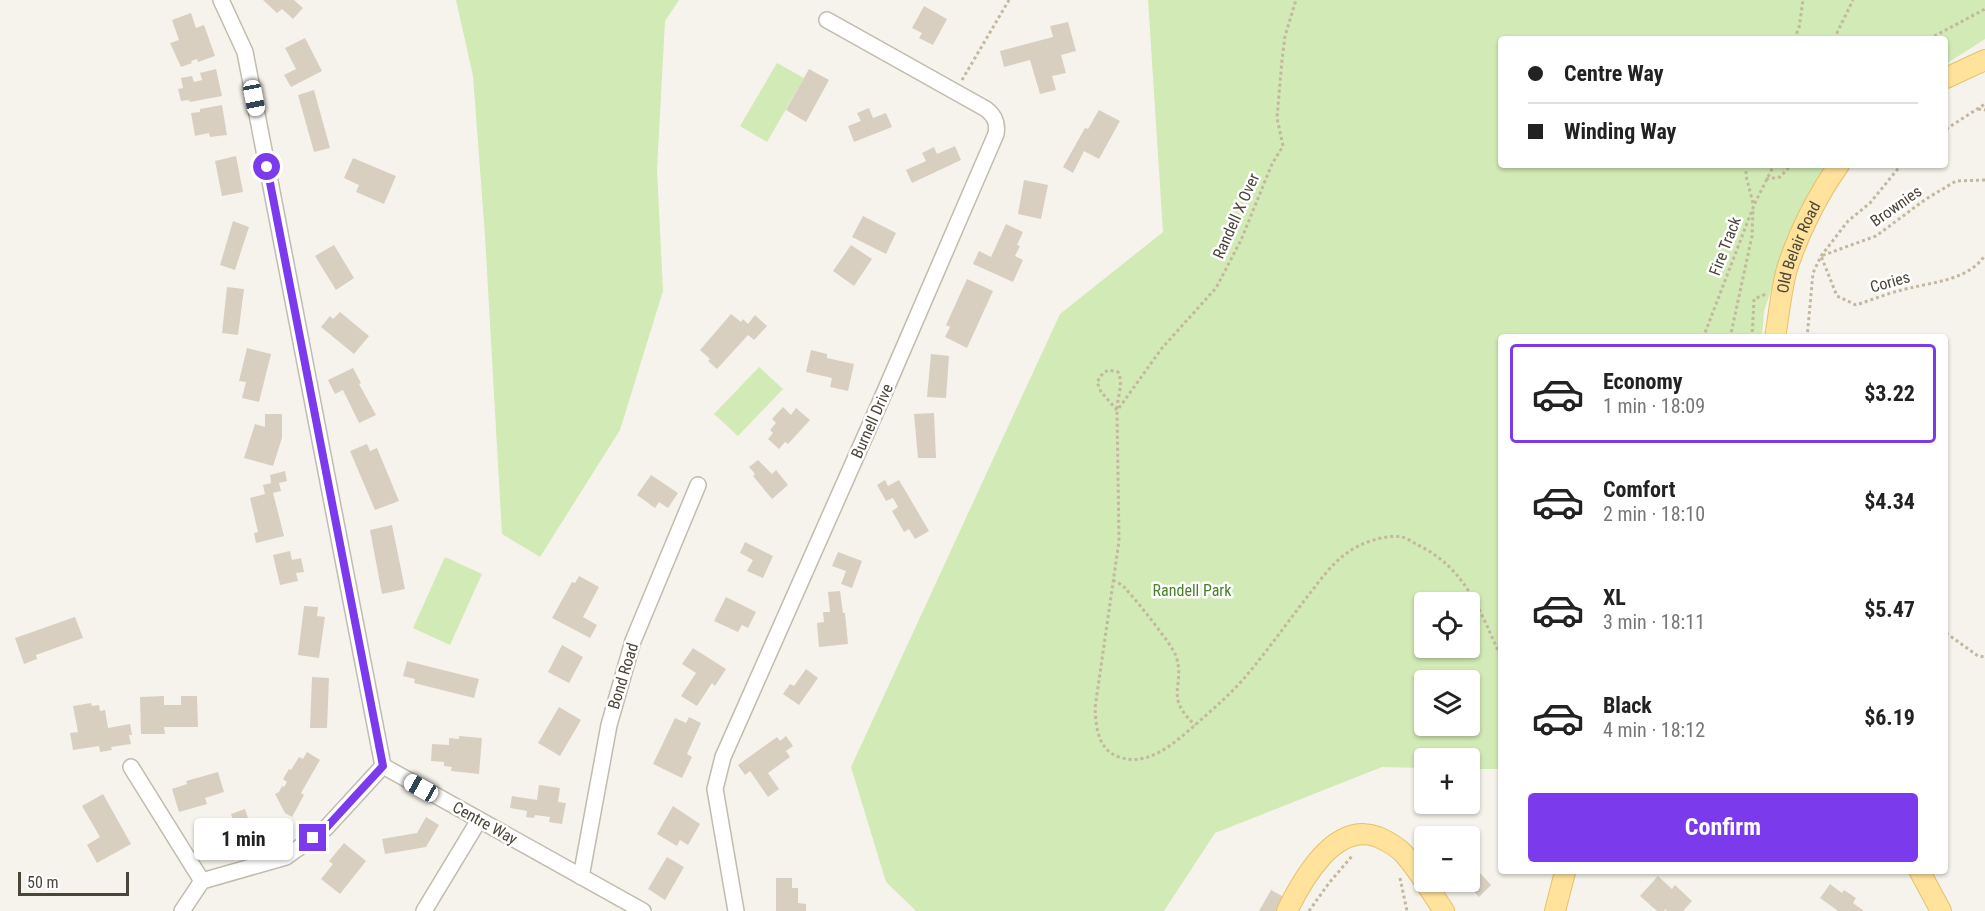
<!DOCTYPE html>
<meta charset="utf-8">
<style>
:root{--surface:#fff;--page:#f2f2f2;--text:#222;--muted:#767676;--line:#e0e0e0;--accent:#7c3aed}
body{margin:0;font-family:"Roboto Condensed",sans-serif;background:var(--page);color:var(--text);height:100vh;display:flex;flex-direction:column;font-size:22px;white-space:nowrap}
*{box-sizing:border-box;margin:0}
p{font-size:20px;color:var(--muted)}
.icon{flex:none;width:33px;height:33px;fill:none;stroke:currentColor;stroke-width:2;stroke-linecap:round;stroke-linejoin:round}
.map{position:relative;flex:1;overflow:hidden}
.drawer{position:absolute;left:1498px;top:334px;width:450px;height:540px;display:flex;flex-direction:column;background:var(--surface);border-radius:6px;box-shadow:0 2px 4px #0004}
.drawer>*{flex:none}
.guide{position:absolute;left:1498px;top:36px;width:450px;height:132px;border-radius:6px;box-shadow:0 2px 4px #0004;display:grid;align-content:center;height:132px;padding:0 30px;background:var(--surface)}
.tools{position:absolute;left:1414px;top:592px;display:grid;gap:12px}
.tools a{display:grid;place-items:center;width:66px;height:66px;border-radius:6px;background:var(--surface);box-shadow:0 2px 4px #0004;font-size:30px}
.scale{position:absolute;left:18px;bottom:15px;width:111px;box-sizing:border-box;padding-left:6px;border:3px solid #4b4439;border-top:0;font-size:16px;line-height:21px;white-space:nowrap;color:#4b4439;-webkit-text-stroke:4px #fff;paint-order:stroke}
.end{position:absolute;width:27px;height:27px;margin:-14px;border:8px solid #7c3aed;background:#fff;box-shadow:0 0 0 3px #fff}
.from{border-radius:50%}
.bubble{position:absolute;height:42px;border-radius:6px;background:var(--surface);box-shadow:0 2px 4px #0004;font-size:20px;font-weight:700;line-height:42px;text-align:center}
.car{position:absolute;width:18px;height:36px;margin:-18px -9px;border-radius:8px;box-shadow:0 0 4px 2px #0007;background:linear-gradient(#fff 24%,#345 0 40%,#fff 0 76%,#345 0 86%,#fff 0)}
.guide b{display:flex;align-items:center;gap:21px;height:57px;font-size:22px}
.guide b+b{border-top:2px solid var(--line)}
.guide i{width:15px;height:15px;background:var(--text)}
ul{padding:10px 0 0;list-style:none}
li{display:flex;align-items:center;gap:18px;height:99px;margin:0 12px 9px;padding:0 18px;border:3px solid transparent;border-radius:6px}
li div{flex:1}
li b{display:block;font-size:22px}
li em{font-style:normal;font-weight:700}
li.selected{border-color:var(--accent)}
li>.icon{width:54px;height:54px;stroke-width:1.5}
.button{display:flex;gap:12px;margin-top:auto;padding:12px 30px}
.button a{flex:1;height:69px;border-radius:6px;background:var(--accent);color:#fff;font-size:24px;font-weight:700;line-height:69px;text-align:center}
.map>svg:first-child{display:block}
</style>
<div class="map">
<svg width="1985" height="911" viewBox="0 0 1985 911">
<rect width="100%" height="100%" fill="#f6f3ec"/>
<path fill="#d2eab5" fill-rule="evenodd" d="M456,0H679L665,21L657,170L663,291L620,430L540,557L502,534L485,236L473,76Z
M1148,0H1985V39L1946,64V39H1502V165H1828L1797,215L1764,311L1762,337L1502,338L1501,769H1470V759H1425V768L1382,767L1215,833L1164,911H916L886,882L851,767L1060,314L1163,232ZM1425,603H1470V648H1425ZM1425,681H1470V726H1425Z
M777,63L804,78L767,142L740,126Z
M759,367L783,389L738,436L714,414Z
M445,557L482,574L450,645L413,628Z"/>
<path fill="#d8cfc1" d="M263,0H294L303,8L293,19L282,9L277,13Z
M924,6L947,19L933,45L919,38L922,33L912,28Z
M191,13L196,28L204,25L215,56L198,62L197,59L191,61L192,63L181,67L170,43L179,40L172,20Z
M1068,22L1076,51L1061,55L1066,73L1052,76L1056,90L1040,94L1030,60L1004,67L1000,51L1053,37L1050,26Z
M305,38L322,71L291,87L284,75L296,69L285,48Z
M216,69L222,96L190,102L189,100L181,101L178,89L183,88L181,78L192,76L194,82L202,80L200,73Z
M809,69L829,80L806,122L786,110Z
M314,90L330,148L314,152L298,95Z
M222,105L227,135L210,137L209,133L195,136L191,113L200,112V109Z
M869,108L873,118L886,113L892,127L854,142L848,126L861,121L857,113Z
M1099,110L1120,121L1099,159L1084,151L1073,173L1063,167L1085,128L1088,129Z
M955,146L961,160L912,183L906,170L926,161L922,153L934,147L937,154Z
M236,156L243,192L222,196L215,161Z
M353,158L396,176L384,204L356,192L359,185L344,178Z
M1024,180L1048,185L1041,219L1018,214Z
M863,216L896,233L886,254L852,237Z
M233,221L249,227L235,270L220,265Z
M1006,224L1023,232L1017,245L1020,246L1015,256L1023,260L1013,282L973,264L979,251L991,257Z
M334,245L354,278L336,290L315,256Z
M851,245L872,259L854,286L833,271Z
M967,279L993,291L967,348L945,337L950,327L946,325Z
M227,287L244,289L238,335L222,333Z
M340,312L369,336L354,354L321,327L330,316L333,319Z
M731,314L741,322L743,319L748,324L755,315L767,326L754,340L748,335L717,369L708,361L710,359L700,350Z
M247,348L271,354L259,402L242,398L246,382L239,381Z
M811,350L827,354V358L854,364L848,391L830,387L832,378L806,372Z
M931,354L949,356L946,398L927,397Z
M353,368L361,383L359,384L376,415L359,423L343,390L335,394L328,380Z
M783,407L791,415L796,408L810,420L788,444L785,442L779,449L768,439L773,433L770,430L776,423L772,419Z
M934,413L936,458H918L914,414Z
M265,414H282V438L273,466L244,458L255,424L265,427Z
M367,444L370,451L377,448L399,501L375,510L350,451Z
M758,460L772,474L776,470L788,485L772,499L753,476L755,474L749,467Z
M285,471L287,481L279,483L281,491L273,493L284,536L256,543L254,533L258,532L250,498L265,494L263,485L271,483L270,475Z
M651,475L678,493L668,508L659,502L655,508L637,495Z
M885,480L888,486L899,480L929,531L915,539L909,529L904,532L892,511L898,507L893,498L886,501L877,485Z
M392,525L405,589L382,594L370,530Z
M745,542L773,556L763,578L747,571L753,560L740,553Z
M290,551L292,560L301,558L304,572L296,573L298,581L280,585L273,555Z
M838,552L862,561L852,588L841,584L846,571L832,566Z
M579,576L599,587L583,617L597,625L590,638L552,618L572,582L575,583Z
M840,591L843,613H845L848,644L819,647L817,623L824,622L823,612H830L828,592Z
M726,597L756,612L748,628L742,625L738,632L714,621Z
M304,606L318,607L317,616L325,617L319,658L298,655Z
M75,617L83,638L36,655L37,659L24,664L15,638Z
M562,645L583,657L569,683L548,672Z
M693,648L726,669L715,686L712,683L697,706L681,696L696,673L682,664Z
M407,661L479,679L474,698L414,683L415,679L403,676Z
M806,669L818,678L799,705L783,694L790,684L794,686Z
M312,677L329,678L327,728H310Z
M164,696V705H181V696H197L198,727H164L165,734H141L140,697Z
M91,703L92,706L99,705L100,711L105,710L108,728L130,724L132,735H129L131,744L111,747L112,750L100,752L99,746L73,750L70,733L78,732L73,706Z
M559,707L581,720L560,756L538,743Z
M689,717L701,723L687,754L692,757L682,778L653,764L675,718L686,723Z
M459,736L482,738L479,774L451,771L452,767L444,766V762L431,761L432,744L449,745V738L459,739Z
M786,736L793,746L786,751L790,757L768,773L779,789L768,797L750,771L745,775L738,765L777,737L780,741Z
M307,752L320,760L301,793L304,795L292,817L285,813L275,794L279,792L282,786L284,787L287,782L283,779L289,769L291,770L299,757L303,759Z
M218,772L224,792L205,798L207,804L179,812L172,789L187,784L186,781Z
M539,785L560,788L558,802L566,803L562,824L549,822L550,817L535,815L534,818L526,817L527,811L510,808L512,796L537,800Z
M1470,786L1479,795L1470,804Z
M103,794L131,844L97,863L87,845L100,837L82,806Z
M1454,804H1470L1462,812Z
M673,806L700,824L688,845L680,840L677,846L657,834Z
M245,809L255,840L214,853L209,838L236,829L231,814Z
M426,817L439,825L426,847L385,854L382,839L417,833Z
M344,843L366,861L340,894L321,879L333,864L329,861Z
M667,857L684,867L665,900L648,889Z
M1470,862L1491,885L1479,897L1465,882H1470Z
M1658,876L1672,889L1675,885L1692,901L1683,911H1667L1665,909L1664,911H1657L1640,896Z
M776,878H792V888H798V903L806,904V911H776Z
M1830,884L1842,893L1844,890L1856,898L1853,903L1864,911H1838L1820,898Z
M1271,890L1284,897L1276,911H1259Z"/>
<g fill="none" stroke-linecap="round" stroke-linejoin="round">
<g stroke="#c2bbae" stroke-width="18">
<path id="minor" d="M221,0L245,52L383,766L643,911
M131,767L202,881
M581,877L609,725L633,641L698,485
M182,911L202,881L286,857L326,828L383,766
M424,911L479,820
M736,911L715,789L723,757L882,398L996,134C998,123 995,116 986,109L827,20"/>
</g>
<g stroke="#e6c16a" stroke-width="22">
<g id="major">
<path d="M1946,78L1985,60"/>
<path id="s1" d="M1775,338C1779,315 1781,290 1787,269C1798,234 1818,194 1839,165"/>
<path d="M1920,872L1941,911"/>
<path d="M1287,911C1302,880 1335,821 1378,837C1387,841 1397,846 1404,854C1419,871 1431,892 1444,911"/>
<path d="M1555,911L1565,872"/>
</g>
</g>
<path stroke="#c4b79f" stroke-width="3" stroke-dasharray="3 3" stroke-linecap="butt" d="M1794,39L1799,28L1803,0
M1834,39L1853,0
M1929,39L1985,9
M962,80L1009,0
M1978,109L1985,110
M1946,129L1985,104
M1746,165V176L1753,203
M1766,179L1780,177L1791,165
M1985,180L1956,181L1926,199L1876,236L1821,256L1837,296L1856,305C1874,299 1891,292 1910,288C1935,282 1970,279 1985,255
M1703,338L1754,205L1774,165
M1730,338L1752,236L1753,210
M1752,338L1754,299L1766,294
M1807,338L1813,273L1821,256L1848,221L1870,203L1901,165
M1119,408L1162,348L1216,288L1241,240L1272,164L1283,146L1277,118L1282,60L1285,36L1296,0
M1117,410L1101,392L1097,382L1103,373L1109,370L1118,372C1124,384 1117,397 1117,410L1119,541L1095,708C1096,727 1098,750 1119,757C1148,767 1173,744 1194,726C1212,710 1231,694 1246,676C1268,650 1287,623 1307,597C1319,582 1331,564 1347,553C1360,543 1385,534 1402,537C1407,538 1414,543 1418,545C1467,569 1480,612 1502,659
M1113,580C1117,582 1122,585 1125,588C1136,600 1171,643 1176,656C1186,688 1163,695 1195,725
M1946,633L1978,656L1985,657
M1400,878L1407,911
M1309,911L1329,883L1352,856"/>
<use href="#minor" stroke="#fff" stroke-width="15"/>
<use href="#major" stroke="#ffe39c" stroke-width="20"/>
</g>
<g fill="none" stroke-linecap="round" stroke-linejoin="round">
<path stroke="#7c3aed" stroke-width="8" d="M267,167L383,766L326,828L313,838"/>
</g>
<g text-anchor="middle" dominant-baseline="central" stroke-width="5" stroke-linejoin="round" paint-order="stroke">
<g font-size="16" fill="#4b4439" stroke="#fff">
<text transform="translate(1896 206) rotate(-35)">Brownies</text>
<text transform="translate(1236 216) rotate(-66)">Randell X Over</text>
<text transform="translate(1725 246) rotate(-69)">Fire Track</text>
<text stroke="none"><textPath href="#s1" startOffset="94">Old Belair Road</textPath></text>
<text transform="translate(1890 282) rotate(-16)">Cories</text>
<text transform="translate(872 421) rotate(-66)">Burnell Drive</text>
<text transform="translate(623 676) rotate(-73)">Bond Road</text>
<text transform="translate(485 823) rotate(29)">Centre Way</text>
</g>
<g font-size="16" fill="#4a7f2a" stroke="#fff">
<text x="1192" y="590">Randell Park</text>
</g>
</g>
</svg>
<div class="tools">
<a><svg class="icon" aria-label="locate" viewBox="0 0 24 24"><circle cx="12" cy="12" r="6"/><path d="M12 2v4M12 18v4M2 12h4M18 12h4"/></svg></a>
<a><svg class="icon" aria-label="layers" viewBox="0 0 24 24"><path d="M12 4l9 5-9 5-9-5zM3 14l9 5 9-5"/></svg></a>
<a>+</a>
<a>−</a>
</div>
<div class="scale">50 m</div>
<i class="end from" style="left:267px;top:167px"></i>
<i class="end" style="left:313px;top:838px"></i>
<div class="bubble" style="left:194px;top:818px;width:99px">1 min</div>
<i class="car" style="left:254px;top:98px;rotate:169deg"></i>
<i class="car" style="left:421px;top:788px;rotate:299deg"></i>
<div class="guide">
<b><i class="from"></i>Centre Way</b>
<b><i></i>Winding Way</b>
</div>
<section class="drawer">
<ul>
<li class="selected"><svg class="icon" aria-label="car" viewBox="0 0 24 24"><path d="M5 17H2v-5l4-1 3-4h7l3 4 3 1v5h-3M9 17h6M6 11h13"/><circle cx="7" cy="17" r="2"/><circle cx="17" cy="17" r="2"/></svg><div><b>Economy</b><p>1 min · 18:09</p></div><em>$3.22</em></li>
<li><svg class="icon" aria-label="car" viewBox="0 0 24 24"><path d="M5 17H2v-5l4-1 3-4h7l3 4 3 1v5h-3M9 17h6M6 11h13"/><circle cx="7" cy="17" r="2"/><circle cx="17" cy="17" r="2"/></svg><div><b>Comfort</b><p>2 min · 18:10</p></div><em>$4.34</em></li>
<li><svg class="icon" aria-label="car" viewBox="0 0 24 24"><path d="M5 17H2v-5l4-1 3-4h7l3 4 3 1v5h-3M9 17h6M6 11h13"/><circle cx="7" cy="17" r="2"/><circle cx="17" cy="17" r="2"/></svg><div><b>XL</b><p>3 min · 18:11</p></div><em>$5.47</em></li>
<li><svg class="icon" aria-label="car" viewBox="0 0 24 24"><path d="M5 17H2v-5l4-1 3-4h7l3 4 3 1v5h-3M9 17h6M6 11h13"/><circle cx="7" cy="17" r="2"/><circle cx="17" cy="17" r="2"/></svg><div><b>Black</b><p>4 min · 18:12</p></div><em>$6.19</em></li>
</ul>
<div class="button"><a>Confirm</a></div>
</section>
</div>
